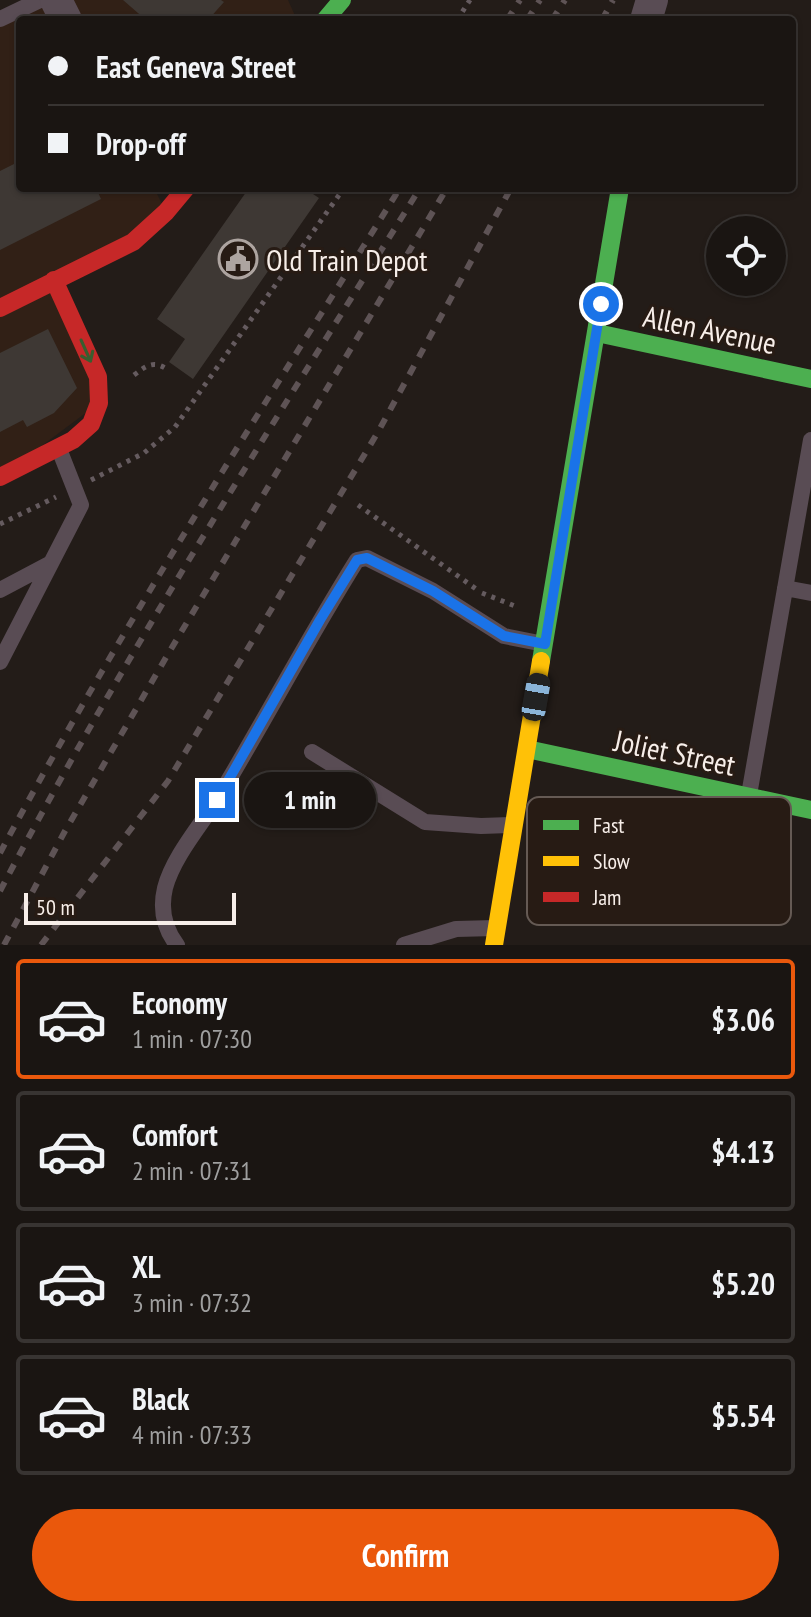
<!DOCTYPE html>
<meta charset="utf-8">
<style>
:root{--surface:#1a1512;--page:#231e1b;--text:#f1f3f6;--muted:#9f9f9f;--line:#383432;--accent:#ea580c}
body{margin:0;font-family:"PT Sans Narrow",sans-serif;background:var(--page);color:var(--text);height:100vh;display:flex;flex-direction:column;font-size:30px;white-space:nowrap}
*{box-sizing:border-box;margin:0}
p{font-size:26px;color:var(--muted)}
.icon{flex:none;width:44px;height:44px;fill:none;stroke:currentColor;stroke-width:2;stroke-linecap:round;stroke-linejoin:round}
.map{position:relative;height:945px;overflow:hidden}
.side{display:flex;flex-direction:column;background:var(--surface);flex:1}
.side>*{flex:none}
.top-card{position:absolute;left:16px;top:16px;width:780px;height:176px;border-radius:8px;box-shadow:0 2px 6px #0004,0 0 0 2px var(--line);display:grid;align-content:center;height:176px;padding:0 32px;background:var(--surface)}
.fabs{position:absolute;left:706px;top:216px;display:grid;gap:16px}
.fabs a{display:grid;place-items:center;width:80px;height:80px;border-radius:50%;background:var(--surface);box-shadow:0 2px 6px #0004,0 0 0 2px var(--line);font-size:40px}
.scale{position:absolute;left:24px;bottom:20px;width:212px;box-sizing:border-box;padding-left:8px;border:4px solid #f7eee9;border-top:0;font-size:22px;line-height:28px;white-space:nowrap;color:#f7eee9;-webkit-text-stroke:6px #271b14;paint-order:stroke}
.end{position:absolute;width:36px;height:36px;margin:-18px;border:10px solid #1a73e8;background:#fff;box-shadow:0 0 0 4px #fff}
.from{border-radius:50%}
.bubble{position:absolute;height:56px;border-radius:28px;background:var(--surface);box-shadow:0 2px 6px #0004,0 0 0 2px var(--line);font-size:26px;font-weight:800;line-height:56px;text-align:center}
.car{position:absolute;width:24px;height:48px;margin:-24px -12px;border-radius:10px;box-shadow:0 0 6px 2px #0007;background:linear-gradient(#222 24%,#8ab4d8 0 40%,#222 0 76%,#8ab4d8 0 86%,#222 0)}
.top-card b{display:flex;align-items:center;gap:28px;height:76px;font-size:30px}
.top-card b+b{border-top:2px solid var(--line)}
.top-card i{width:20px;height:20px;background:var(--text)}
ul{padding:14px 0 0;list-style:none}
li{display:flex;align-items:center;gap:24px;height:120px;margin:0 16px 12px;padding:0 16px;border:4px solid var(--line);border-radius:8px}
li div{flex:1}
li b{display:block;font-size:30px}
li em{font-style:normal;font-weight:800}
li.active{border-color:var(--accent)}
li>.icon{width:72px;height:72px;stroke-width:1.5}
.cta{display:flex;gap:16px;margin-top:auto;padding:16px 32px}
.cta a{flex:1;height:92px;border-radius:48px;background:var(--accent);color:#fff;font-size:32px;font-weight:800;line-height:92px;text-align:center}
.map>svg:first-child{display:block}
</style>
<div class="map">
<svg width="811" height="945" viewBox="0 0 811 945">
<rect width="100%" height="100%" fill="#231c18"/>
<path fill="#312016" d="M41,0L66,20H20V188H154L166,212L54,280L99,403L0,477V22Z
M67,0H288L297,20H78Z"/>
<path fill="#3e3834" d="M123,0H221L224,2L208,20H146Z
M20,161V188H96L101,199L0,250V171Z
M249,188H282L289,193L292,188H304L319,198L193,379L169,362L185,339L157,319Z
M48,329L77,388L54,413L27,427L23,420L0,432V353Z"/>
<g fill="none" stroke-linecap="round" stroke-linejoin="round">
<path stroke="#655b5f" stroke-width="5" stroke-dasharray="4 6" stroke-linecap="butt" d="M457,20L470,0
M134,375C147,365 154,360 168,370
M91,480L144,453L175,427L344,188
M358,505L479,591
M0,524L56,497
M482,593L515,606"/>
<path stroke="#594c54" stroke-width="16" d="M0,19L40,0
M785,588L811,593
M0,590L51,563
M0,662L81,505L59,449
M312,752L425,822L481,826L512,825
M749,795L811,440
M177,945C164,928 160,909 165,888C173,857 201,825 218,798C265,720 308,638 357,560L367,558L433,591L504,636L544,644
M404,945L456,929L495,928"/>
<path stroke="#594c54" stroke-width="32" d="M56,0L66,20
M646,20L652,0"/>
<path stroke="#4caf50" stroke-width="18" d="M325,20L342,0
M597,333L811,379
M541,661L620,188
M527,749L811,810"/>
<path stroke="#ffc107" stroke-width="18" d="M494,945L541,661"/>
<path stroke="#c62828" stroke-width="18" d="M0,308L133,242L166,212L186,188
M0,477L73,440L91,424L99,403L98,377L54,280"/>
<path stroke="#5e5355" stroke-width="6" stroke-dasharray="10 10" stroke-linecap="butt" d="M507,20L520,0
M527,20L540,0
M552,20L565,0
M602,20L613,0
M0,853C122,625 263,407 400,188
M0,891C127,649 276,420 420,188
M4,945L65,831L168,654L447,188
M41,945L168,781L378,432L511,188"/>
</g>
<defs><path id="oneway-shaft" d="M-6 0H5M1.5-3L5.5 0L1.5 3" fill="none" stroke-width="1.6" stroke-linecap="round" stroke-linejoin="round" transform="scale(2)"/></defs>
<use stroke="#385e2f" href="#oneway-shaft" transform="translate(86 351) rotate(66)"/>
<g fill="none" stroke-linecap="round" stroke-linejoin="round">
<path stroke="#1a73e8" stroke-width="10" d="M217,800L320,620L357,560L367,558L433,591L504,636L545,644L601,304"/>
</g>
<defs>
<g id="civic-ring" transform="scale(2)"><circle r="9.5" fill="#271b14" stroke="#ada4a0" stroke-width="1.5"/><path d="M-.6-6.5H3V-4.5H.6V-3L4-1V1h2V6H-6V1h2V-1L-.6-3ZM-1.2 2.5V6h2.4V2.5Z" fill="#ada4a0"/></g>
</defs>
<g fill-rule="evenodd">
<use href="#civic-ring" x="238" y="259"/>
</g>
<g text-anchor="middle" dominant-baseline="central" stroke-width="6" stroke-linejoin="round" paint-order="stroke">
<g font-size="30" fill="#f7eee9" stroke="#271b14" text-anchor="start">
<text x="266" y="259">Old Train Depot</text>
</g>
<g font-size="30" fill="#f7eee9" stroke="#271b14">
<text transform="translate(710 329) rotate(12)">Allen Avenue</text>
<text transform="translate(675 752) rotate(12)">Joliet Street</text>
</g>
</g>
<rect x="527" y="797" width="264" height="128" rx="12" fill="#271b14" stroke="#655a54" stroke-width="2"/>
<rect x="543" y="820" width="36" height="10" fill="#4caf50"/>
<rect x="543" y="856" width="36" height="10" fill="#ffc107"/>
<rect x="543" y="892" width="36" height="10" fill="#c62828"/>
<g font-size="22" fill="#f7eee9">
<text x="593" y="833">Fast</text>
<text x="593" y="869">Slow</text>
<text x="593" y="905">Jam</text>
</g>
</svg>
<div class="fabs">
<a><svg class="icon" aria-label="locate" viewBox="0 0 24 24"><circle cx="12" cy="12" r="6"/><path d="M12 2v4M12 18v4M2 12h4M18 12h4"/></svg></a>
</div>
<div class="scale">50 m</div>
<i class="end from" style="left:601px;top:304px"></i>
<i class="end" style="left:217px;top:800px"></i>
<div class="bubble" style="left:244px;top:772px;width:132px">1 min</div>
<i class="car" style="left:536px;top:697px;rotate:10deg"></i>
<div class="top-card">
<b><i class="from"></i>East Geneva Street</b>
<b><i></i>Drop-off</b>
</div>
</div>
<section class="side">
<ul>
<li class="active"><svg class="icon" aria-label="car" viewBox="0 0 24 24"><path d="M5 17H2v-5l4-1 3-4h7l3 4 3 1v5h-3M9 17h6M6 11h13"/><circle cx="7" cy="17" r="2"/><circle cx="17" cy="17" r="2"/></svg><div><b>Economy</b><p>1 min · 07:30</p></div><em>$3.06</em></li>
<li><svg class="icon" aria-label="car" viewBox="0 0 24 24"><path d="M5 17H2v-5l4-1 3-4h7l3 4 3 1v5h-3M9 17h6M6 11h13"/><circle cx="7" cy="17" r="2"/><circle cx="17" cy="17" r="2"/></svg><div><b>Comfort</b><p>2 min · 07:31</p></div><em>$4.13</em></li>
<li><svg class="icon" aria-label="car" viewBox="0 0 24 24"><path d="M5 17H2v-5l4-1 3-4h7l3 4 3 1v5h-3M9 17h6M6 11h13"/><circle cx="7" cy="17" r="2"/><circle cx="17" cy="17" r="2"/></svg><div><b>XL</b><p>3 min · 07:32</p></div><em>$5.20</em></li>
<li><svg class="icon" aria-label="car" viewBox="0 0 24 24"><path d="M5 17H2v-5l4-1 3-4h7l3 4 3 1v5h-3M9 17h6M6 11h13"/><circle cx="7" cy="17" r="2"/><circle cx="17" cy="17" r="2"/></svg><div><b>Black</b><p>4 min · 07:33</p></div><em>$5.54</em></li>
</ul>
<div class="cta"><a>Confirm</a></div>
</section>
